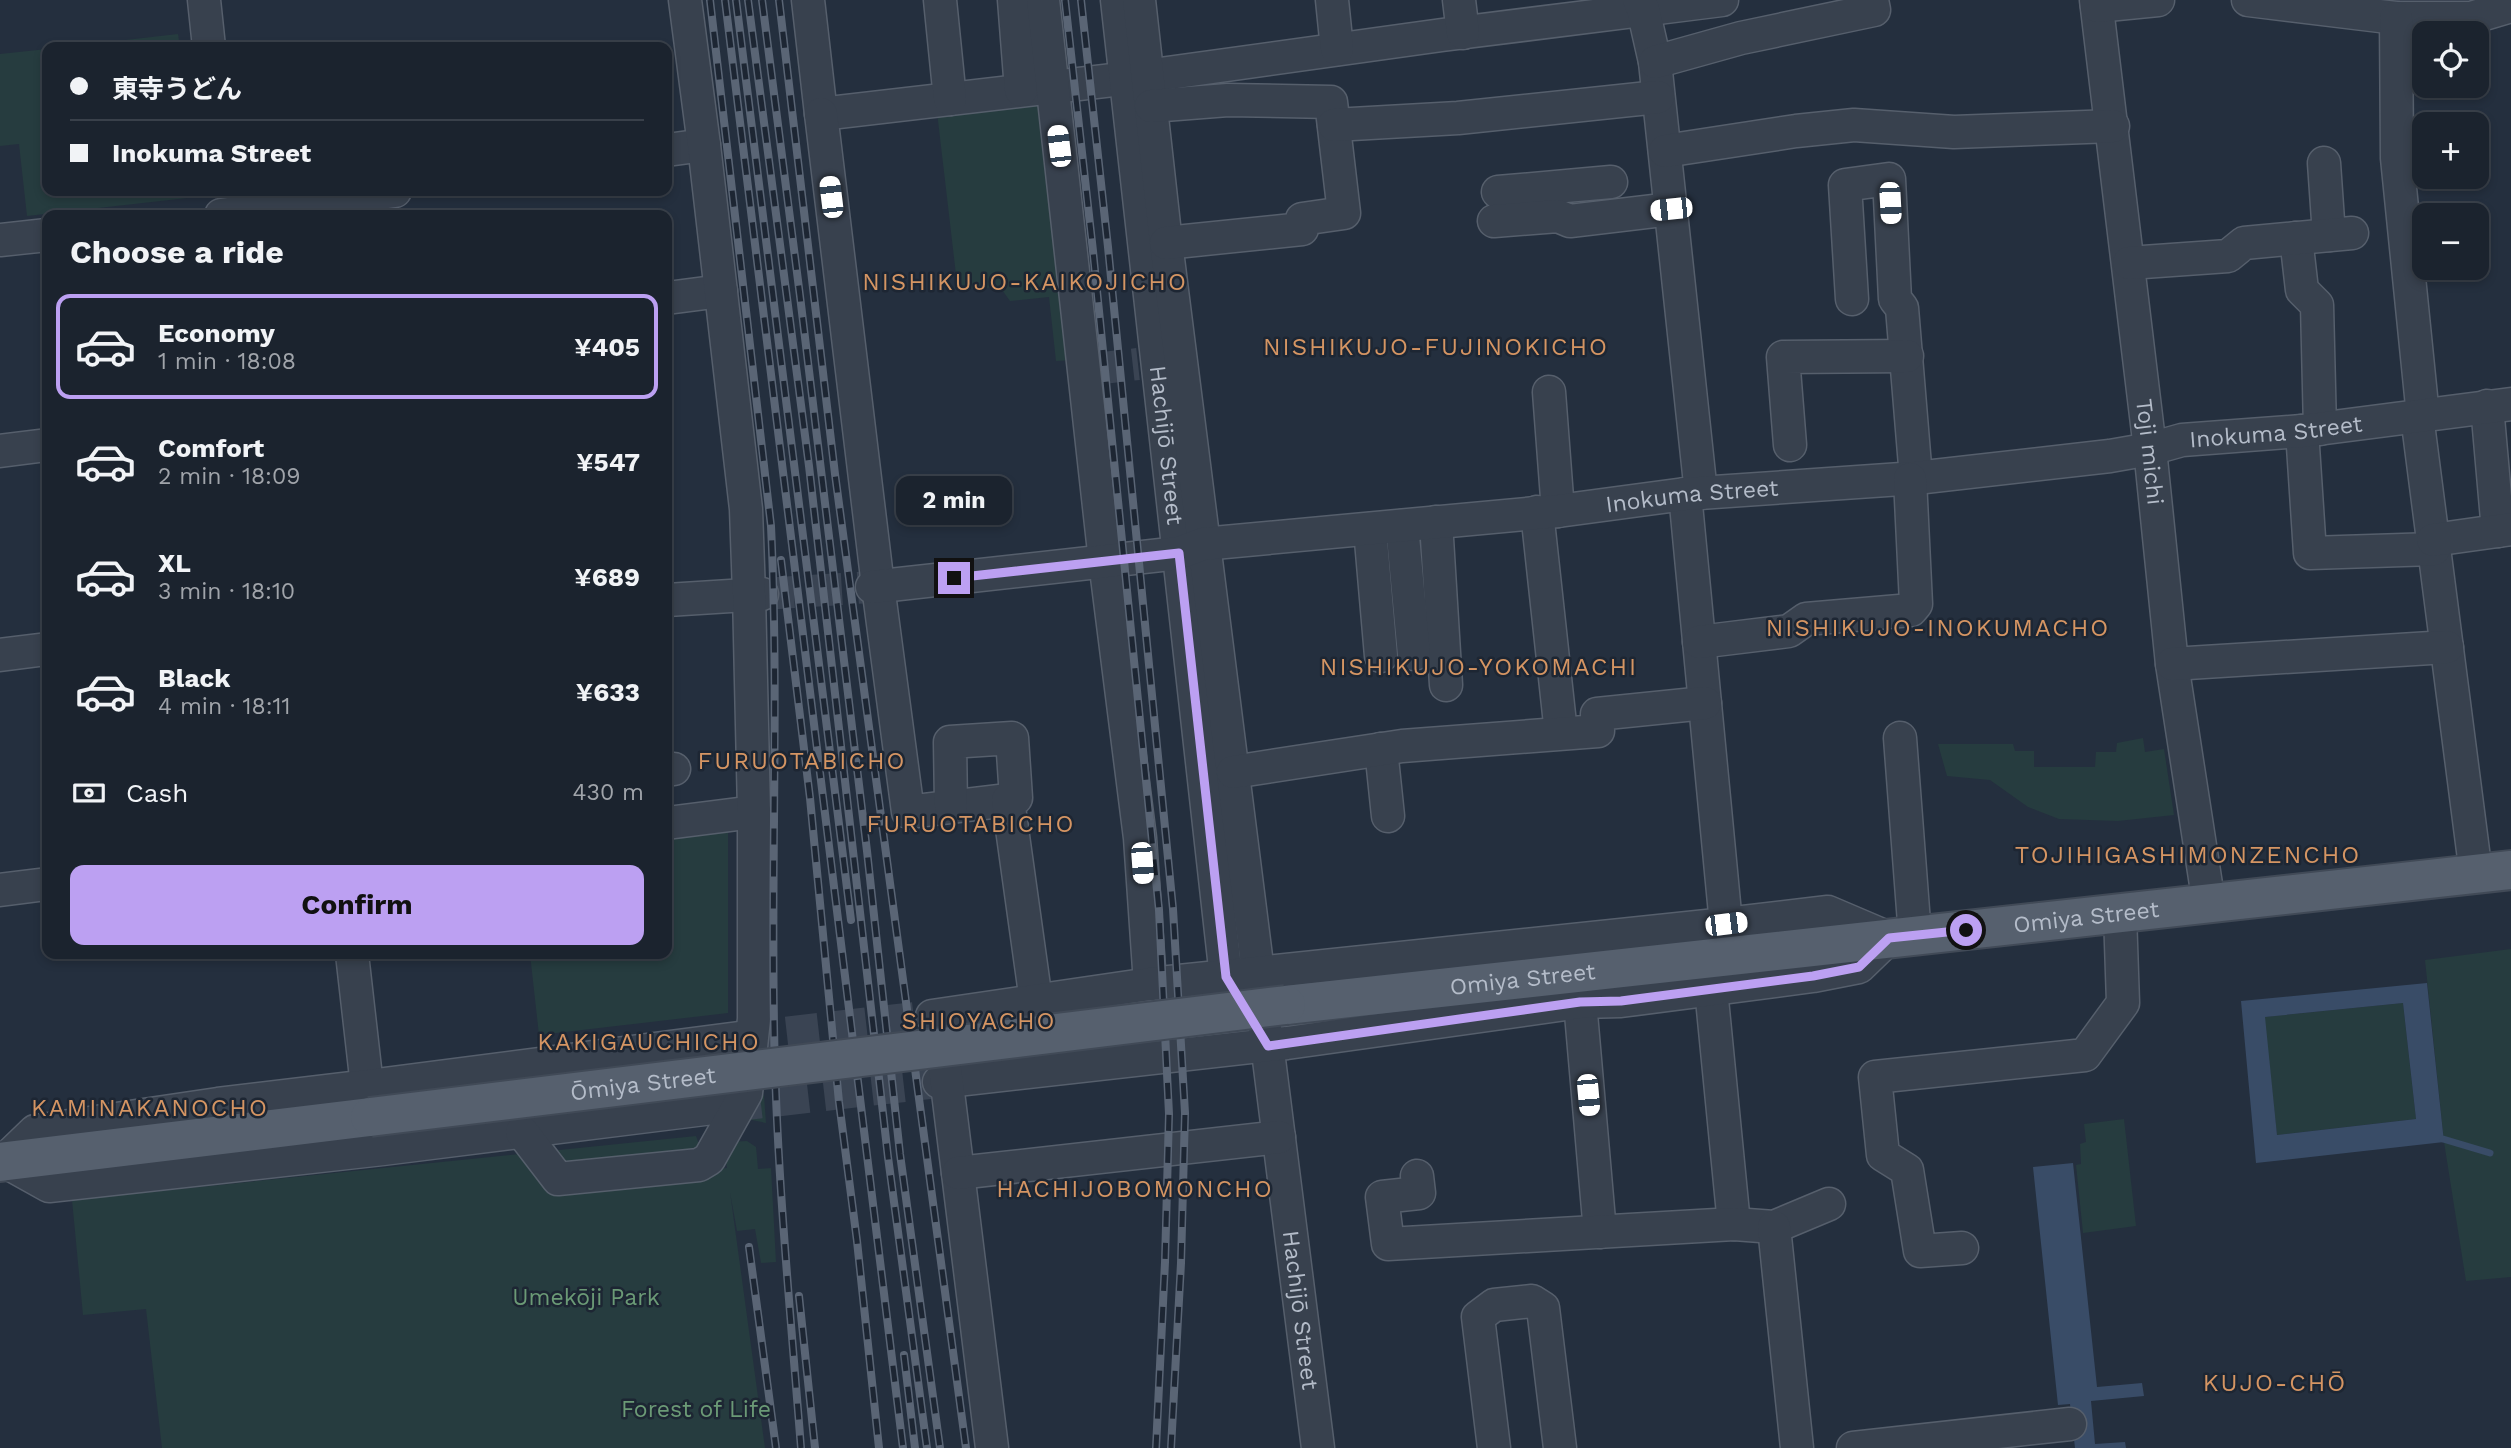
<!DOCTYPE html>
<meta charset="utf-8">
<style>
:root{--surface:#1b232e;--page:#242b36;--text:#f1f3f6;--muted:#a0a4aa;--line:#39404a;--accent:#bca0f2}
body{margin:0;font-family:"Work Sans","Noto Sans JP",sans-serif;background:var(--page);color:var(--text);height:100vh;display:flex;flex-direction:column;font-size:26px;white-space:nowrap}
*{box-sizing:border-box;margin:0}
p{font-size:23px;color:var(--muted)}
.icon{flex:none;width:38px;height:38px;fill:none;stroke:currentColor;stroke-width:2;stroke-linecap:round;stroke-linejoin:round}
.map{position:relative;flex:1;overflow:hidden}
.details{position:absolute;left:42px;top:210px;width:630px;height:749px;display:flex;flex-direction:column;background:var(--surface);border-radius:14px;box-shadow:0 4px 10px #0003,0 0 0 2px var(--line)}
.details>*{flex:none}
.guide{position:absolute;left:42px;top:42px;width:630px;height:154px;border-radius:14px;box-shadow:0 4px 10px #0003,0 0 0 2px var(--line);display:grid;align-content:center;height:154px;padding:0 28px;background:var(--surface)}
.buttons{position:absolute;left:2412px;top:21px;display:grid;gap:14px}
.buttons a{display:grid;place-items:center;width:77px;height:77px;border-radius:14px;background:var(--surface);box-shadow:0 4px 10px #0003,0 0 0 2px var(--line);font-size:35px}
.end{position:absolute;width:32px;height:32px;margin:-16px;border:9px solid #bca0f2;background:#111;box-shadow:0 0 0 4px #111}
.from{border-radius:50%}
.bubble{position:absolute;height:49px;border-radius:14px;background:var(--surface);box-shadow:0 4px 10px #0003,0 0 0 2px var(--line);font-size:23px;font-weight:700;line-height:49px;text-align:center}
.car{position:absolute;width:21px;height:42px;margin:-21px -10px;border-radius:9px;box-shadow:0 0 5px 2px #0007;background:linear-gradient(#fff 24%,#345 0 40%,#fff 0 76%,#345 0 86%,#fff 0)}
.guide b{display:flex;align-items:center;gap:24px;height:66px;font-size:26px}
.guide b+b{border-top:2px solid var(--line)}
.guide i{width:18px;height:18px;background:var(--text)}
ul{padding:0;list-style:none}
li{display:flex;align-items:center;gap:21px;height:105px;margin:0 14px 10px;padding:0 14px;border:4px solid transparent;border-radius:14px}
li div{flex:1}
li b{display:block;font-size:26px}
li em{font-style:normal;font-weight:700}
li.current{border-color:var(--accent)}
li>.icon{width:63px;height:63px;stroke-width:1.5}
h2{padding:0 28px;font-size:32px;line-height:84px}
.pay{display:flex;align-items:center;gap:18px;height:77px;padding:0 28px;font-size:26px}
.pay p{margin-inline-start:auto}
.primary-button{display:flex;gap:14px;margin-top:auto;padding:14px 28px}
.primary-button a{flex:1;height:80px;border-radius:14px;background:var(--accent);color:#111;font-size:28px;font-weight:700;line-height:80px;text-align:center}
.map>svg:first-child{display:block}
</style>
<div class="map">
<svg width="2511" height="1448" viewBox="0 0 2511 1448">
<rect width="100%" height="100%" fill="#242f3e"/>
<path fill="#263c3f" d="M178,34L180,47H64Z
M47,49V191H195L196,197L27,216L19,144L0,146V54Z
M1046,100L1074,360L1056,361L1049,297L1010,301L1000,287L973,289L957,283L937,112Z
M2143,738L2145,752L2164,749L2174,815L2118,821L2059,819L2028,807L1990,780L1947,776L1938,744H2013L2015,751H2034V767H2095L2096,752H2116L2117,743Z
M728,824V1013L539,1035L530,954H667V831Z
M2511,949V1277L2466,1281L2444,1142L2425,960Z
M2403,1003L2416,1119L2277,1135L2264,1017Z
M764,1095L766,1123L752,1120L741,1123L752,1096Z
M2124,1119L2136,1226L2083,1233L2076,1165L2081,1164L2080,1144L2086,1142L2084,1124Z
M696,1136L708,1170L727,1168L724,1149L729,1142L747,1141L756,1147L758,1169L771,1168L776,1262L761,1263L755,1229L737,1231L730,1192L765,1448H162L146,1309L83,1315L72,1200Z"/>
<path fill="#394c67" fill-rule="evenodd" d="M2427,983L2444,1142L2256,1163L2241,1001ZM2403,1003L2416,1119L2277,1135L2265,1017Z
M2073,1163L2097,1387L2142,1383L2144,1396L2091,1401L2095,1444L2125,1442L2126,1448H2075L2070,1404L2058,1405L2033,1167Z"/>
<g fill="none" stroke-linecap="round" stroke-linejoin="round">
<path stroke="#394c67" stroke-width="7" d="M2443,1139L2490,1153"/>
<path stroke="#3a4453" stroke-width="32" stroke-dasharray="32 16" stroke-linecap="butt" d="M1085,370L1138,364
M762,594L872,587
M739,1038L932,1016
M729,1106L939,1082"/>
<g stroke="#565f6c" stroke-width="35">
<g id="minor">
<path d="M204,0L209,47"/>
<path d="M808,0L821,114L1147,76L1442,35L1722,0"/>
<path d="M940,0L950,99"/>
<path d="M1014,0L1021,90"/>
<path d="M1043,0L1105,561L1140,838L1150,984"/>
<path id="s1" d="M1117,0L1223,950L1226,977L1236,994"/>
<path id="s2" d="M1139,0L1166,243L1318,1448"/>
<path d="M1332,0L1337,49"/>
<path d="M1459,0L1463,33"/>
<path d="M1639,0L1643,9L1655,62L1701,493"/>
<path id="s3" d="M2096,0L2150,449L2172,664L2209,904"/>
<path d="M2248,0L2396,18H2471L2511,6"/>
<path d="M2097,6L2158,0"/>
<path d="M2396,18L2397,158L2423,416"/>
<path d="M1655,62L1741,38L1874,10L1872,0"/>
<path d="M1151,106L1228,100L1331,102L1344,213L1302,219V229L1166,243"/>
<path d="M821,114L878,586L908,812L1008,800"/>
<path d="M1334,125L1458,118L1658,97"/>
<path d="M667,150L704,145"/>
<path d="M1665,151L1796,131L1854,125L1954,132L2113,126"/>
<path d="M2324,163L2329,235"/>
<path d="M1498,192L1611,182"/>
<path d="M221,215L395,191"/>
<path d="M1494,221L1558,216L1570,221L1671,209"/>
<path d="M2296,238L2302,290L2317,305L2320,429"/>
<path d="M0,240L47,235"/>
<path d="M2129,263L2228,256L2244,243L2352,233"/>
<path d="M667,298L721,291"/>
<path d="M1852,299L1845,185L1889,179L1895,299L1902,308L1916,478"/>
<path d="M1549,392L1558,511"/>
<path d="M2487,406L2498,531"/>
<path d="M2417,416L2476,874"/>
<path d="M2302,431L2310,553L2434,549"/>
<path d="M1790,445L1783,357L1907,356"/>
<path d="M0,451L47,445"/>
<path d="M1685,494L1726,924"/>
<path d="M1537,512L1561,733"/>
<path d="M1436,522L1446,685"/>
<path d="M1402,526L1414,654"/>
<path d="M1370,529L1381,656"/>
<path d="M2433,540L2511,529"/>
<path id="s4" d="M872,587L1161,555L1179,553L1203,544L1558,511L1685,494L1916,478L2110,456L2150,449L2182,440L2302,431L2511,404"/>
<path d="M667,600L762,594"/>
<path d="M1699,642L1789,631L1806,619L1911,610L1916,604L1910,479"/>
<path d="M0,655L47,649"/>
<path d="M2172,664L2447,647"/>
<path d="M1900,738L1915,936"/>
<path d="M1381,749L1388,816"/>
<path d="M667,770L674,769"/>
<path d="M1233,772L1402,746L1598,731L1597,714L1705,703"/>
<path d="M951,806L950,742L1012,738L1016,798L1008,800L1036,1001"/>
<path d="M667,823L754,812"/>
<path d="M0,890L47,884"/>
<path d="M352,954L367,1086"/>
<path d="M1711,989L1734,1224"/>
<path d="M1580,1002L1600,1232"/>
<path d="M932,1016L1150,984L1726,924L1828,912L1889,938L1859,967L1813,976L1621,1001L1580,1002L1287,1043L939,1082"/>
<path d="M944,1060L992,1448"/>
<path d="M729,1106L383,1149L49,1186L4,1161L35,1131L218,1104L386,1084L739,1038"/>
<path d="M522,1132L558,1179L699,1165L709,1159L746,1093L754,1019V812L749,594L746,509L704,145L685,0"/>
<path d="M958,1173L1279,1137"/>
<path d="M1417,1176L1419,1193L1382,1197L1388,1244L1734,1224L1774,1227L1829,1204"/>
<path d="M1774,1227L1797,1448"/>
<path d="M1962,1248L1920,1251L1907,1170L1883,1155L1875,1077L2085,1055L2123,1003L2120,914"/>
<path d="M1494,1448L1478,1317L1494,1305L1532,1301L1543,1308L1560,1448"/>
<path d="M1853,1448L2070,1424"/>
</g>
</g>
<g stroke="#414a57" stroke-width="42">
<g id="major">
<path id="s5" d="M1286,1005L2511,870"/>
<path d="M0,1162L370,1117"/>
</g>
</g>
<use href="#minor" stroke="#38414e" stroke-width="32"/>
<use href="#major" stroke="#56606e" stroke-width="38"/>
<g stroke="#5a6575" stroke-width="8">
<path id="rail" d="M710,0L771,526C779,692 771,859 774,1025C776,1166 790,1307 801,1448
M725,0L903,1448
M736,0L851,920
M748,0L809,466L888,1157L927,1448
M762,0L800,296L867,851L900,1154L940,1448
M779,0L835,474L966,1448
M1065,0L1093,251L1159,910L1169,1114L1165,1262L1156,1448
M1081,0L1108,247L1173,909L1185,1113L1181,1263L1171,1448
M781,560L810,798L839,1102L857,1241L879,1448
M749,1247L776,1448
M799,1296L815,1448
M904,1355L915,1448"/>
</g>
<use href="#rail" stroke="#1d2633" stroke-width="5" stroke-dasharray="16" stroke-linecap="butt"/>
<g stroke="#414a57" stroke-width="42" stroke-linecap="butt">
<g id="major-bridge">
<path id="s6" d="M370,1117L1286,1005"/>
</g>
</g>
<use href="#major-bridge" stroke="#56606e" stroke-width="38"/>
</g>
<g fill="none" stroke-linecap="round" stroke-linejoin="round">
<path stroke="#bca0f2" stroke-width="9" d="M954,578L1179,553L1226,977L1268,1046L1580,1002L1621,1001L1813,976L1859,967L1889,938L1966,930"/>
</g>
<g text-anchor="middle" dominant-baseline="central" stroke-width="5" stroke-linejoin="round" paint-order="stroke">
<g font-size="23" fill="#b4bcc9" stroke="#1d2633">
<text stroke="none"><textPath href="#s4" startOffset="1414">Inokuma Street</textPath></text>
<text stroke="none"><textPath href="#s1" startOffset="448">Hachijō Street</textPath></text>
<text stroke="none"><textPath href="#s3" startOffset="455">Toji michi</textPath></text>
<text stroke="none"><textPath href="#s4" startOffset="826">Inokuma Street</textPath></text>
<text stroke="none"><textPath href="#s5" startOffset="805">Omiya Street</textPath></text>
<text stroke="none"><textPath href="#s5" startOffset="238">Omiya Street</textPath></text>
<text stroke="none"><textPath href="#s6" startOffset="275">Ōmiya Street</textPath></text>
<text stroke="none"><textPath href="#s2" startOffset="1320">Hachijō Street</textPath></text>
</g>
<g font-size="23" fill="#6b9a76" stroke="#1d2633">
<text x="586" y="1297">Umekōji Park</text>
<text x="696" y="1409">Forest of Life</text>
</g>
<g font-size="24" letter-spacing="2" fill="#d59563" stroke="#1d2633">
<text x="1025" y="282">NISHIKUJO-KAIKOJICHO</text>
<text x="1436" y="347">NISHIKUJO-FUJINOKICHO</text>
<text x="1938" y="628">NISHIKUJO-INOKUMACHO</text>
<text x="1479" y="667">NISHIKUJO-YOKOMACHI</text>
<text x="802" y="761">FURUOTABICHO</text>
<text x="971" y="824">FURUOTABICHO</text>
<text x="2188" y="855">TOJIHIGASHIMONZENCHO</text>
<text x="979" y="1021">SHIOYACHO</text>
<text x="649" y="1042">KAKIGAUCHICHO</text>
<text x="150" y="1108">KAMINAKANOCHO</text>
<text x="1135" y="1189">HACHIJOBOMONCHO</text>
<text x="2275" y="1383">KUJO-CHŌ</text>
</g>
</g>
</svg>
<div class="buttons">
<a><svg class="icon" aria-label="locate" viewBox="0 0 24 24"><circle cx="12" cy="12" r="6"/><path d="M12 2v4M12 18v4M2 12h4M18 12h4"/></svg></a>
<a>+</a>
<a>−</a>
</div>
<i class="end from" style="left:1966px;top:930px"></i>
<i class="end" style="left:954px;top:578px"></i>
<div class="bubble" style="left:896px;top:476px;width:116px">2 min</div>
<i class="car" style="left:1059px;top:146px;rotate:353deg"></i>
<i class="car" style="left:831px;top:197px;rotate:353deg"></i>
<i class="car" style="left:1890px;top:203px;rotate:177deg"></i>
<i class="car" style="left:1671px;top:209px;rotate:264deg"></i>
<i class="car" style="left:1142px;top:863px;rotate:176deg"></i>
<i class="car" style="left:1726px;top:924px;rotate:83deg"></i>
<i class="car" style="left:1588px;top:1095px;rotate:175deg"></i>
<div class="guide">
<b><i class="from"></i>東寺うどん</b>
<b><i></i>Inokuma Street</b>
</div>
<section class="details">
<h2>Choose a ride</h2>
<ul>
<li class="current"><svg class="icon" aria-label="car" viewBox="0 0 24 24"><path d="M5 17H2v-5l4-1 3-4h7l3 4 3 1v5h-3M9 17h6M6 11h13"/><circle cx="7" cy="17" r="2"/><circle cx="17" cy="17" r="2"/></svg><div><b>Economy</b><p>1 min · 18:08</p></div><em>¥405</em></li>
<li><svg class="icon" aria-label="car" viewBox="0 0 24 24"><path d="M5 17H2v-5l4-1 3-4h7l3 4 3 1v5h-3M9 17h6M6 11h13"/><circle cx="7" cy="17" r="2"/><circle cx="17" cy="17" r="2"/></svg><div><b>Comfort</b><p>2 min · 18:09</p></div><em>¥547</em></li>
<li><svg class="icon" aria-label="car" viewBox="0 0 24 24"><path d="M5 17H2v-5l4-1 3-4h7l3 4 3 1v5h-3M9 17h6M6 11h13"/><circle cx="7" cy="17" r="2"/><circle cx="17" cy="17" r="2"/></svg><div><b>XL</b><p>3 min · 18:10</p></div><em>¥689</em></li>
<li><svg class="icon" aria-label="car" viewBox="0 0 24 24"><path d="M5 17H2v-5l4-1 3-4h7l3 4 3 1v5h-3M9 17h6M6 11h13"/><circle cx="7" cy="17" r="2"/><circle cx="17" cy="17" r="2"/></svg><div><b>Black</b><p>4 min · 18:11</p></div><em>¥633</em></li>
</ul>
<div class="pay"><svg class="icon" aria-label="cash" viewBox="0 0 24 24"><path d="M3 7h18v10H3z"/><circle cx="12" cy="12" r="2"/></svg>Cash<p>430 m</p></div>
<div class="primary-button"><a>Confirm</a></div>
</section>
</div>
